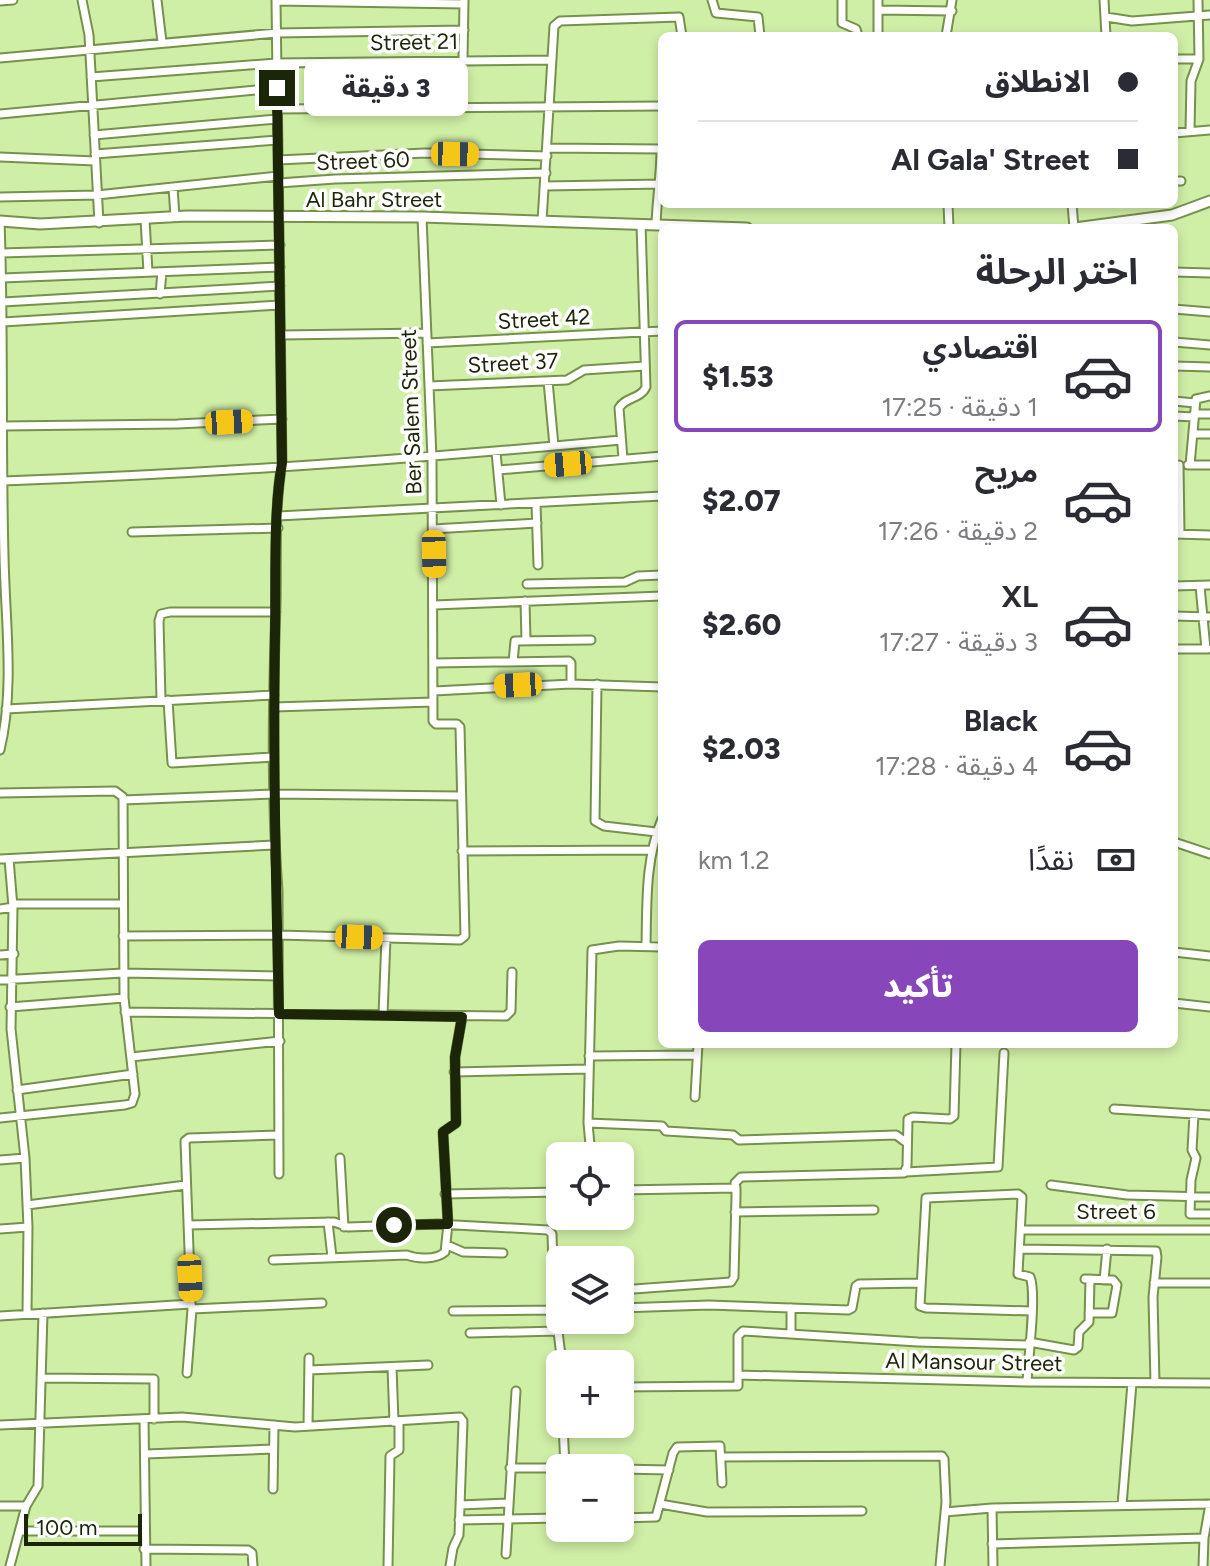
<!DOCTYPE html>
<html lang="ar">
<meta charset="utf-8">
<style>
:root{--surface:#fff;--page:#f7f7f7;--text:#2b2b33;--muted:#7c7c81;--line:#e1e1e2;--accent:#8746ba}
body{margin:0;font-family:Figtree,"Noto Sans Arabic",sans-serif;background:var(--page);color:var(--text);direction:rtl;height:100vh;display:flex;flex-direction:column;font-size:30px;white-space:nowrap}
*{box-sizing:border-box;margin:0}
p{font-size:26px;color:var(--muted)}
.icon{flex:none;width:44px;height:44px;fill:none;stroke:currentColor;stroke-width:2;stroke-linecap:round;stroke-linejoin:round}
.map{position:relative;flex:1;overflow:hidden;direction:ltr}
.details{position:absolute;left:658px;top:224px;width:520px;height:824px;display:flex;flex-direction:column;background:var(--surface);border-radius:12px;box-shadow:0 4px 12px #0003;direction:rtl}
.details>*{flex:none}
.banner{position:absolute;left:658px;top:32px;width:520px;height:176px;border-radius:12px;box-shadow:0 4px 12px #0003;direction:rtl;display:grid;align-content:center;height:176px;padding:0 40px;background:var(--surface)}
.controls{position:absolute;left:546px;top:1142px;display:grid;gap:16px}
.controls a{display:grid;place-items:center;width:88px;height:88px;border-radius:12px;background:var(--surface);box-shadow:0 4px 12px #0003;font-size:40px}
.scale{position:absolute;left:24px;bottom:20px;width:118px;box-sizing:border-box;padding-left:8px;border:4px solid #1b2609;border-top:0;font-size:22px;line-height:28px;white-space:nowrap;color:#1b2609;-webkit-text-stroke:6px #fff;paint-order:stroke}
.end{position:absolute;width:36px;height:36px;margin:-18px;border:10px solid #1b2609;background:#fff;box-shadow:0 0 0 4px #fff}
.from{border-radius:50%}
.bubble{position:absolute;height:56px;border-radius:12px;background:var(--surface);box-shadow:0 4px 12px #0003;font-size:26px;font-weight:800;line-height:56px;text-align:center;direction:rtl}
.car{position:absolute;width:24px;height:48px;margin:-24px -12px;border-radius:10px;box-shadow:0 0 6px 2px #0007;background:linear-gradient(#f5c518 24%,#345 0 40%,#f5c518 0 76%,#345 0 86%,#f5c518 0)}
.banner b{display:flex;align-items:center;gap:28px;height:76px;font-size:30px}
.banner b+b{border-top:2px solid var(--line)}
.banner i{width:20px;height:20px;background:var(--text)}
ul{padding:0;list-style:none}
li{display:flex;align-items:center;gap:24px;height:112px;margin:0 16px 12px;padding:0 24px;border:4px solid transparent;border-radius:12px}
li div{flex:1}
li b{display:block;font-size:30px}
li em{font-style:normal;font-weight:800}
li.selected{border-color:var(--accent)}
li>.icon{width:72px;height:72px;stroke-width:1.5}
h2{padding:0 40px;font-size:36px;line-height:96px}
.pay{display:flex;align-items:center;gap:20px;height:88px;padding:0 40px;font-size:30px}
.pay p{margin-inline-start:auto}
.action{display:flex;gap:16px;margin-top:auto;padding:16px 40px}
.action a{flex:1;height:92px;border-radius:12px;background:var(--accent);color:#fff;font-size:32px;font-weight:800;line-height:92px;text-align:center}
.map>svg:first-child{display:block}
</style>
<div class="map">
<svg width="1210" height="1566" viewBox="0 0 1210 1566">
<rect width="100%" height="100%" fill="#d0efa6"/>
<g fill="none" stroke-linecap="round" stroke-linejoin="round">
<g stroke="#75914c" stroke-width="11">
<path id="minor" d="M82,0L89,35L99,223
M157,0L162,42
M276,0L282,463C274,509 277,557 276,603C273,699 271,795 278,891L279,1174
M712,0L716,13L758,17L760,36
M842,0V23L856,29L858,36
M1104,0L1106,36
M0,1L13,0
M276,1L464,4
M878,10L952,11
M1106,17L1132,21L1210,15
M878,36V0
M946,36L952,0
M0,58L277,33L464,30
M463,59L464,1
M1174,59H1199
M91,77L276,63L552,60
M277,109L662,106
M0,114L277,88
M1190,130L1191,81L1199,59L1198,0
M1174,133L1210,130
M94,135L277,119
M547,148L662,149
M95,154L278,140
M0,157L95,161
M278,160L425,153L547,156
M1174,181H1181
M279,183L335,179L546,173
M545,186L662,184
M173,187L175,217
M0,197L97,195L278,176
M948,204L949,228
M1072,204L1074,228
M145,219L148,272
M0,221C4,332 1,444 4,555C5,619 15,688 0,750
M542,221L554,26L560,21L679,17L682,36
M656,224C657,198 661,175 661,149
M1,253L280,245
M1174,272L1210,273
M2,278L280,267
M160,294L162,272
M3,302L280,286
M1174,309L1210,312
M3,322L280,305
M281,335L426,333
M1174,342L1210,345
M427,343L662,331
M1174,366L1210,367
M548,381L554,446
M429,386L567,380L584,370L645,366
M1174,401L1195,403
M1194,414H1210
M1174,416L1194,417
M3,426L177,424L282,419
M1193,434H1210
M496,452L501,505
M623,459L619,408C625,397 641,399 646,387L641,224
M1179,465L1180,534
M1188,465H1210
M1190,465L1196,399L1210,396
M498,470L662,456
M3,481C210,474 415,459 621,440
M536,503L538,565
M278,516L662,496
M433,529L537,523
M132,532L278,528
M1174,534L1210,535
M527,584L625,582L638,576L662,575
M1174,586L1210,585
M1200,586L1206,649
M525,601L526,641
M434,605L662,596
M1174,616L1210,617
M1174,649H1208
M513,662L515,641L591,640
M434,663L569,661L571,663V684
M597,684L595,821L604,826L656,832
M434,691L571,684L662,687
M161,700L159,621L161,614L170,612H276
M168,700L172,763L273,757
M274,707L433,702
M6,709L274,695
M0,793L115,791L123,797L124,998L135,1094L132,1103L125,1105L0,1118
M123,800L273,794L460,796
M1174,842L1210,854
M462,851L652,850
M0,859L274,845
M9,859L13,907L11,1029L25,1158L28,1227L27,1313
M13,904H122
M0,909L13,907
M123,936L279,935L460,940L465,936L460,727L457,724H436L433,721L432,458L422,217
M646,946C647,904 645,859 662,819
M1174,952L1210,956
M0,955L14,954
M0,980L123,973L278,976
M1174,1003L1210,1007
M10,1007L124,998
M125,1012L506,1016L511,1011L512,972
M383,1015L386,938
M589,1056L696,1055
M131,1057L280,1041
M454,1072L589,1069
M17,1090L133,1074
M695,1097L698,1044
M1114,1109L1210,1115
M1194,1114L1192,1150L1196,1158L1191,1180L1190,1214H1210
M588,1123L662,1126L666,1131L733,1135L739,1140L896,1135L907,1143
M591,1156L588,1123L592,950L619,946L662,947
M340,1158L344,1227
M0,1160L25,1158
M906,1172L998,1167L1004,1053
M1051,1185L1127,1195L1210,1197
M736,1188L735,1183L741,1177L904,1173L907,1166L908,1119L913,1117L950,1119L954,1116L956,1044
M620,1190L736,1188V1197L734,1277L731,1282L620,1290
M445,1194L560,1192
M27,1205L186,1185
M735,1212L874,1210
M328,1222L332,1257
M188,1225L334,1222L348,1227L438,1224L548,1230L552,1234L554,1299L562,1364
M0,1229L28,1227
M1021,1230H1210
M447,1245L463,1252L503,1253
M1020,1249L1156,1251L1157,1257L1153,1297L1155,1383
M273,1260L407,1255C417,1259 436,1260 445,1252L448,1224L443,1132L456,1123L455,1057L462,1017
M1085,1279L1113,1280L1117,1285L1112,1313H1089
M1104,1280L1107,1249
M1154,1283H1210
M191,1304L192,1309L322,1303
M620,1308L709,1305L848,1310L852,1308L856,1286L859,1284L920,1283
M453,1311L558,1310
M0,1316L191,1304L185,1141L189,1138L278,1135
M470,1333L559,1331
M791,1333V1308
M1029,1342L1074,1350L1078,1347L1079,1332L1089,1322L1090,1279
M392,1367L394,1422
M309,1370L428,1365
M187,1373L192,1309
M738,1375L1027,1382L1210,1383
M41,1378L154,1379V1419
M1027,1382C1028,1361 1037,1293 1030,1277L1018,1274L1022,1197L1018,1194L926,1198L920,1306L926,1308L1031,1311
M620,1387L738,1386V1336L743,1331L918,1342L1029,1345
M144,1419L146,1566
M563,1424L565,1467
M0,1425L182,1417L295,1427L460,1417L463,1421L459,1535L453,1548L450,1566
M308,1426L309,1358
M146,1454L273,1449
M722,1457L942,1456L944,1459L946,1502L940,1566
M510,1468H594
M620,1469L669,1470
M273,1489L274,1425
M660,1504L707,1512L862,1511
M460,1505L508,1503
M1122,1505L1132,1383
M0,1506H26
M945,1512L992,1508
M620,1518L656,1517L673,1453L677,1447L720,1446L722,1483
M459,1520L560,1518
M20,1531H144
M992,1544L1204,1538
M144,1549L248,1550L252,1553L253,1566
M506,1554L516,1391
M10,1566L26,1506L38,1486L43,1313
M388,1566L390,1456L399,1450V1422
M993,1566L992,1508L1210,1504
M1203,1566L1204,1538L1210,1504"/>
</g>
<g stroke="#75914c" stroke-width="13">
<path id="tertiary" d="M0,221L40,224L187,216L422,217L747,228
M1075,228L1172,215L1210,201"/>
</g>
<use href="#minor" stroke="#fff" stroke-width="7"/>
<use href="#tertiary" stroke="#fff" stroke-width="9"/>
</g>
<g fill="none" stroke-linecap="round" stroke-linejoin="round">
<path stroke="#1b2609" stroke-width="10" d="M277,88L282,463C273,515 276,580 275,634C273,761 276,887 279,1014L462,1017L455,1057L456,1123L443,1132L448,1224L394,1225"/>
</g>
<g text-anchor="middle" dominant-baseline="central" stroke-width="7" stroke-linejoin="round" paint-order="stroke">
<g font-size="22" fill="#1b2609" stroke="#fff">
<text transform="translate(414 42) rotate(-1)">Street 21</text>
<text transform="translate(363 161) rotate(-2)">Street 60</text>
<text x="374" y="199">Al Bahr Street</text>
<text transform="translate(544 319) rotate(-3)">Street 42</text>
<text transform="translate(513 363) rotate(-3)">Street 37</text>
<text transform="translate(411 412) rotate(-92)">Ber Salem Street</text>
<text x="1116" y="1211">Street 6</text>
<text transform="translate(974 1362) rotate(1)">Al Mansour Street</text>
</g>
</g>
</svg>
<div class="controls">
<a><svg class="icon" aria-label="locate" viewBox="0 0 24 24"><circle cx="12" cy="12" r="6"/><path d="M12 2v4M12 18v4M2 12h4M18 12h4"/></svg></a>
<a><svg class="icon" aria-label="layers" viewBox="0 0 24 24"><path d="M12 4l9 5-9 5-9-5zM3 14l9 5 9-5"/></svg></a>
<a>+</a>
<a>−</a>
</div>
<div class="scale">100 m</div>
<i class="end from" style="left:394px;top:1225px"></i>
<i class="end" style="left:277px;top:88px"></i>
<div class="bubble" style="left:304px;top:60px;width:164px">3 دقيقة</div>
<i class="car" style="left:455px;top:154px;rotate:91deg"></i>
<i class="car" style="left:229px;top:422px;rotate:87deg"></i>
<i class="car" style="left:568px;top:464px;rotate:265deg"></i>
<i class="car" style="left:434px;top:554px;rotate:179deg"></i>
<i class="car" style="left:518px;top:685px;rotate:267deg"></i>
<i class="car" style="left:359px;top:937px;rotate:92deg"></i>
<i class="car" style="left:190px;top:1278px;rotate:177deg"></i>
<div class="banner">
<b><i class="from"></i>الانطلاق</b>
<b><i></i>Al Gala' Street</b>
</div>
<section class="details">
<h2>اختر الرحلة</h2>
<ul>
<li class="selected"><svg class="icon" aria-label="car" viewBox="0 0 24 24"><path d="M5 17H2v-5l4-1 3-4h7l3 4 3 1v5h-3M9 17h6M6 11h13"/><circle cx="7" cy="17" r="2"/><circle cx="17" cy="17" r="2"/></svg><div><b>اقتصادي</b><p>1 دقيقة · 17:25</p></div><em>$1.53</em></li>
<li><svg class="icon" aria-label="car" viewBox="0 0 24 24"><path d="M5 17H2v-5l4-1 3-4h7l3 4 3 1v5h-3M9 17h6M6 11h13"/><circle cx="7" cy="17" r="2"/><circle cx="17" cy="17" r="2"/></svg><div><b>مريح</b><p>2 دقيقة · 17:26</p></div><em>$2.07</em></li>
<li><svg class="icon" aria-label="car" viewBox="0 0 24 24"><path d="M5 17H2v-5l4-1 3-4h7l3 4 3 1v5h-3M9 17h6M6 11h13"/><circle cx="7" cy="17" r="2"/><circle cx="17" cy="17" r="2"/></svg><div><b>XL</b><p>3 دقيقة · 17:27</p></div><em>$2.60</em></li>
<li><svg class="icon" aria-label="car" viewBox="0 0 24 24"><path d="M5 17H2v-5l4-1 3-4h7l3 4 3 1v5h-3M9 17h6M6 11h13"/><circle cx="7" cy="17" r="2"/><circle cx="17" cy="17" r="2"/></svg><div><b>Black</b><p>4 دقيقة · 17:28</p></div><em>$2.03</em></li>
</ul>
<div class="pay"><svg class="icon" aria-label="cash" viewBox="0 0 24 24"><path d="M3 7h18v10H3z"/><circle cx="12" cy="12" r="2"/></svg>نقدًا<p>1.2 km</p></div>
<div class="action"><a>تأكيد</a></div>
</section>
</div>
